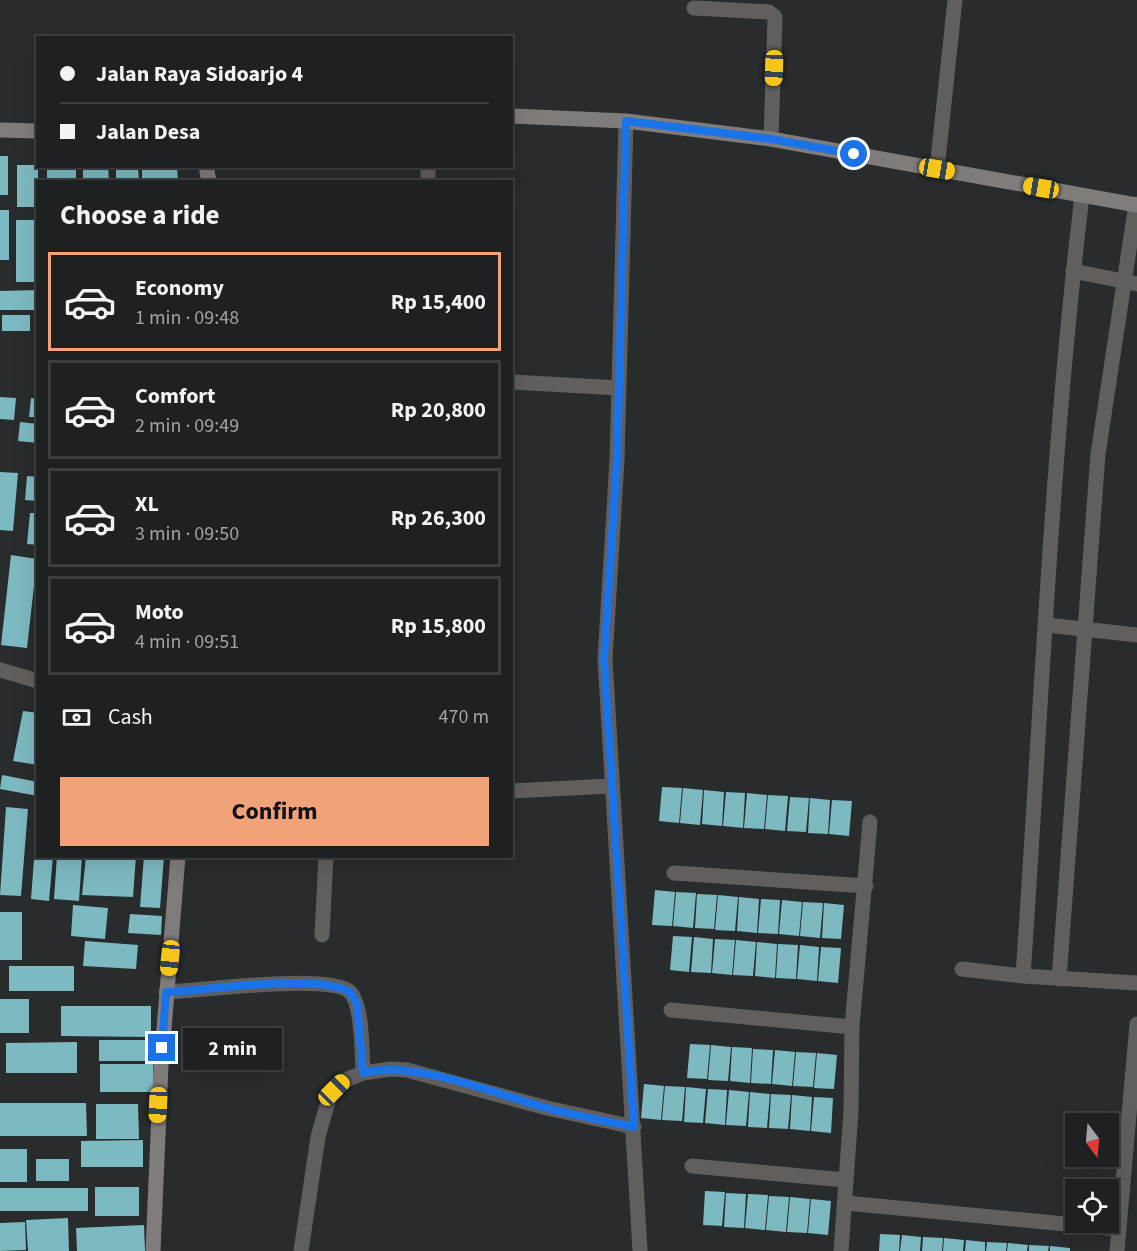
<!DOCTYPE html>
<meta charset="utf-8">
<style>
:root{--surface:#1e2122;--page:#2b2e2f;--text:#f1f3f6;--muted:#a1a3a5;--line:#3c3e40;--accent:#f0a279}
body{margin:0;font-family:"Source Sans 3",sans-serif;background:var(--page);color:var(--text);height:100vh;display:flex;flex-direction:column;font-size:22px;white-space:nowrap}
*{box-sizing:border-box;margin:0}
p{font-size:20px;color:var(--muted)}
.icon{flex:none;width:33px;height:33px;fill:none;stroke:currentColor;stroke-width:2;stroke-linecap:round;stroke-linejoin:round}
.map{position:relative;flex:1;overflow:hidden}
.drawer{position:absolute;left:36px;top:180px;width:477px;height:678px;display:flex;flex-direction:column;background:var(--surface);border-radius:0px;box-shadow:0 6px 24px #0002,0 0 0 2px var(--line)}
.drawer>*{flex:none}
.top-card{position:absolute;left:36px;top:36px;width:477px;height:132px;border-radius:0px;box-shadow:0 6px 24px #0002,0 0 0 2px var(--line);display:grid;align-content:center;height:132px;padding:0 24px;background:var(--surface)}
.needle{width:39px;rotate:164deg}
.fabs{position:absolute;left:1065px;top:1113px;display:grid;gap:12px}
.fabs a{display:grid;place-items:center;width:54px;height:54px;border-radius:0px;background:var(--surface);box-shadow:0 6px 24px #0002,0 0 0 2px var(--line);font-size:30px}
.end{position:absolute;width:27px;height:27px;margin:-14px;border:8px solid #1a73e8;background:#fff;box-shadow:0 0 0 3px #fff}
.from{border-radius:50%}
.bubble{position:absolute;height:42px;border-radius:0px;background:var(--surface);box-shadow:0 6px 24px #0002,0 0 0 2px var(--line);font-size:20px;font-weight:700;line-height:42px;text-align:center}
.car{position:absolute;width:18px;height:36px;margin:-18px -9px;border-radius:8px;box-shadow:0 0 4px 2px #0007;background:linear-gradient(#f5c518 24%,#345 0 40%,#f5c518 0 76%,#345 0 86%,#f5c518 0)}
.top-card b{display:flex;align-items:center;gap:21px;height:57px;font-size:22px}
.top-card b+b{border-top:2px solid var(--line)}
.top-card i{width:15px;height:15px;background:var(--text)}
ul{padding:0;list-style:none}
li{display:flex;align-items:center;gap:18px;height:99px;margin:0 12px 9px;padding:0 12px;border:3px solid var(--line);border-radius:0px}
li div{flex:1}
li b{display:block;font-size:22px}
li em{font-style:normal;font-weight:700}
li.current{border-color:var(--accent)}
li>.icon{width:54px;height:54px;stroke-width:1.5}
h2{padding:0 24px;font-size:27px;line-height:72px}
.pay{display:flex;align-items:center;gap:15px;height:66px;padding:0 24px;font-size:22px}
.pay p{margin-inline-start:auto}
.cta{display:flex;gap:12px;margin-top:auto;padding:12px 24px}
.cta a{flex:1;height:69px;border-radius:0px;background:var(--accent);color:#111;font-size:24px;font-weight:700;line-height:69px;text-align:center}
.map>svg:first-child{display:block}
</style>
<div class="map">
<svg width="1137" height="1251" viewBox="0 0 1137 1251">
<rect width="100%" height="100%" fill="#282c2d"/>
<path fill="#7db9c1" d="M0,156H8V195H0Z
M17,165H38V207H17Z
M47,166H76V182H47Z
M83,166H108L109,182H83Z
M116,166H138L139,182H116Z
M142,166H177L178,182H142Z
M0,210H9V260H0Z
M16,220H36V282H16Z
M38,290V310H0V291Z
M2,315H30V331H2Z
M0,397L16,398L14,420L0,419Z
M31,398L38,399V417H29Z
M20,422L38,424V443L18,441Z
M0,472L18,473L13,531L0,530Z
M27,476L38,477V501L25,500Z
M30,513H38V545L27,544Z
M11,555L37,559L27,648L1,645Z
M36,631H38V648H34Z
M23,711L38,713V765L13,761Z
M2,775L38,782V796L0,789Z
M662,787L682,788L679,823L659,821Z
M683,788L703,790L700,825L680,823Z
M704,790L724,792L722,826L702,824Z
M726,792L745,793L743,828L723,826Z
M747,793L767,795L764,829L744,828Z
M768,795L788,796L785,831L765,829Z
M790,797L809,798L806,832L787,831Z
M810,798L830,800L828,834L808,833Z
M832,800L852,801L849,836L829,834Z
M6,807L28,809L21,896L0,895Z
M35,846H38V856H53L49,901L31,899Z
M57,856H82L79,901L54,899Z
M86,856H136L133,897L82,895Z
M144,856H164L160,908L140,907Z
M655,890L675,892L672,926L652,925Z
M676,892L696,893L693,928L673,926Z
M697,894L717,895L714,929L695,928Z
M718,895L738,897L735,931L715,930Z
M739,897L759,899L757,933L737,931Z
M761,899L780,900L778,934L758,933Z
M782,900L802,902L799,936L779,934Z
M803,902L823,903L820,938L800,936Z
M824,903L844,905L841,939L822,938Z
M73,905L108,908L105,939L71,936Z
M0,912H22V960H0Z
M130,914L162,916L161,935L128,933Z
M673,936L692,937L689,972L670,970Z
M694,937L713,939L711,973L691,972Z
M715,939L735,940L732,975L712,973Z
M736,940L756,942L753,976L733,975Z
M85,941L138,945L136,969L83,966Z
M757,942L777,944L775,978L755,976Z
M778,944L798,945L796,979L776,978Z
M800,945L819,947L817,981L797,979Z
M821,947L841,948L838,983L818,981Z
M9,966H74V991H9Z
M0,999H29V1033H0Z
M61,1006H151V1037L61,1036Z
M99,1040H149V1061H99Z
M77,1042V1073H6V1043Z
M690,1044L710,1045L707,1079L687,1078Z
M711,1045L731,1047L728,1081L708,1080Z
M732,1047L752,1048L750,1083L730,1081Z
M753,1049L773,1050L771,1084L751,1083Z
M775,1050L795,1052L792,1086L772,1084Z
M796,1052L816,1053L813,1087L793,1086Z
M817,1053L837,1055L834,1089L814,1088Z
M100,1064H153V1092H100Z
M644,1084L664,1086L661,1120L641,1118Z
M665,1086L685,1087L682,1121L662,1120Z
M686,1087L706,1089L703,1123L684,1122Z
M708,1089L727,1090L725,1125L705,1123Z
M729,1090L749,1092L746,1126L726,1125Z
M750,1092L770,1094L767,1128L748,1127Z
M771,1094L791,1095L788,1129L769,1128Z
M792,1095L812,1097L810,1131L790,1129Z
M814,1097L833,1098L831,1133L811,1131Z
M0,1103H86L87,1136H0Z
M96,1104H138L139,1139H96Z
M143,1140V1167H81V1141Z
M0,1149H27V1182H0Z
M36,1159H69V1181H36Z
M95,1187H139V1216H95Z
M0,1188H88V1211H0Z
M705,1191L725,1192L722,1226L703,1225Z
M726,1193L746,1194L744,1228L724,1227Z
M748,1194L768,1195L765,1230L745,1228Z
M769,1196L789,1197L786,1232L766,1230Z
M790,1197L810,1199L807,1233L787,1232Z
M811,1199L831,1201L828,1235L808,1233Z
M68,1218L69,1251H28L26,1220Z
M25,1222L26,1250L0,1251V1223Z
M144,1225L145,1251H77L76,1228Z
M880,1234L900,1235L899,1251H879Z
M902,1235L921,1237L920,1251H900Z
M923,1237L943,1238L942,1251H922Z
M944,1238L964,1240L963,1251H943Z
M966,1240L985,1242V1251H965Z
M987,1242L1007,1243L1006,1251H986Z
M1008,1243L1028,1245L1027,1251H1007Z
M1029,1245L1049,1246L1048,1251H1029Z
M1050,1246L1070,1248V1251H1050Z"/>
<g fill="none" stroke-linecap="round" stroke-linejoin="round">
<path stroke="#615f5e" stroke-width="15" d="M694,8L769,12L775,17L771,139
M626,121L617,460L605,659L640,1251
M937,169L955,0
M428,182V166
M1073,271L1137,284
M512,382L619,388
M1047,625L1137,635
M0,670L38,681
M512,791L611,786
M674,873L866,886
M322,935L326,856
M962,969L1023,976L1137,983
M1023,976C1041,716 1051,455 1082,196
M1059,979L1098,454L1136,204
M166,992C199,991 330,973 350,992C363,1005 362,1055 363,1073
M671,1010L852,1027
M692,1166L845,1180
M846,1203L1118,1229
M301,1251L318,1137L329,1098L343,1081L363,1073L391,1069L407,1070L547,1108L634,1127
M841,1251L851,1111L852,1027L870,822
M1117,1251L1137,1024"/>
<path stroke="#807c7b" stroke-width="15" d="M512,116L626,121L771,139L1137,205
M0,130L38,131
M206,166L209,182
M153,1251L161,1066L178,856"/>
</g>
<g fill="none" stroke-linecap="round" stroke-linejoin="round">
<path stroke="#1a73e8" stroke-width="8" d="M162,1048L166,992C211,991 313,972 350,992L357,1004L363,1073C415,1060 492,1093 543,1107C573,1115 604,1121 634,1127L604,659L617,460L626,121L771,139L854,154"/>
</g>
</svg>
<div class="fabs">
<a><svg class="needle" viewBox="-14 -14 28 28"><path d="M0-13l5 13h-10z" fill="#e53935"/><path d="M0 13l5-13h-10z" fill="#a1a3a5"/></svg></a>
<a><svg class="icon" aria-label="locate" viewBox="0 0 24 24"><circle cx="12" cy="12" r="6"/><path d="M12 2v4M12 18v4M2 12h4M18 12h4"/></svg></a>
</div>
<i class="end from" style="left:854px;top:154px"></i>
<i class="end" style="left:162px;top:1048px"></i>
<div class="bubble" style="left:183px;top:1028px;width:99px">2 min</div>
<i class="car" style="left:774px;top:68px;rotate:182deg"></i>
<i class="car" style="left:937px;top:169px;rotate:100deg"></i>
<i class="car" style="left:1041px;top:188px;rotate:280deg"></i>
<i class="car" style="left:170px;top:958px;rotate:186deg"></i>
<i class="car" style="left:334px;top:1090px;rotate:45deg"></i>
<i class="car" style="left:158px;top:1105px;rotate:183deg"></i>
<div class="top-card">
<b><i class="from"></i>Jalan Raya Sidoarjo 4</b>
<b><i></i>Jalan Desa</b>
</div>
<section class="drawer">
<h2>Choose a ride</h2>
<ul>
<li class="current"><svg class="icon" aria-label="car" viewBox="0 0 24 24"><path d="M5 17H2v-5l4-1 3-4h7l3 4 3 1v5h-3M9 17h6M6 11h13"/><circle cx="7" cy="17" r="2"/><circle cx="17" cy="17" r="2"/></svg><div><b>Economy</b><p>1 min · 09:48</p></div><em>Rp 15,400</em></li>
<li><svg class="icon" aria-label="car" viewBox="0 0 24 24"><path d="M5 17H2v-5l4-1 3-4h7l3 4 3 1v5h-3M9 17h6M6 11h13"/><circle cx="7" cy="17" r="2"/><circle cx="17" cy="17" r="2"/></svg><div><b>Comfort</b><p>2 min · 09:49</p></div><em>Rp 20,800</em></li>
<li><svg class="icon" aria-label="car" viewBox="0 0 24 24"><path d="M5 17H2v-5l4-1 3-4h7l3 4 3 1v5h-3M9 17h6M6 11h13"/><circle cx="7" cy="17" r="2"/><circle cx="17" cy="17" r="2"/></svg><div><b>XL</b><p>3 min · 09:50</p></div><em>Rp 26,300</em></li>
<li><svg class="icon" aria-label="car" viewBox="0 0 24 24"><path d="M5 17H2v-5l4-1 3-4h7l3 4 3 1v5h-3M9 17h6M6 11h13"/><circle cx="7" cy="17" r="2"/><circle cx="17" cy="17" r="2"/></svg><div><b>Moto</b><p>4 min · 09:51</p></div><em>Rp 15,800</em></li>
</ul>
<div class="pay"><svg class="icon" aria-label="cash" viewBox="0 0 24 24"><path d="M3 7h18v10H3z"/><circle cx="12" cy="12" r="2"/></svg>Cash<p>470 m</p></div>
<div class="cta"><a>Confirm</a></div>
</section>
</div>
